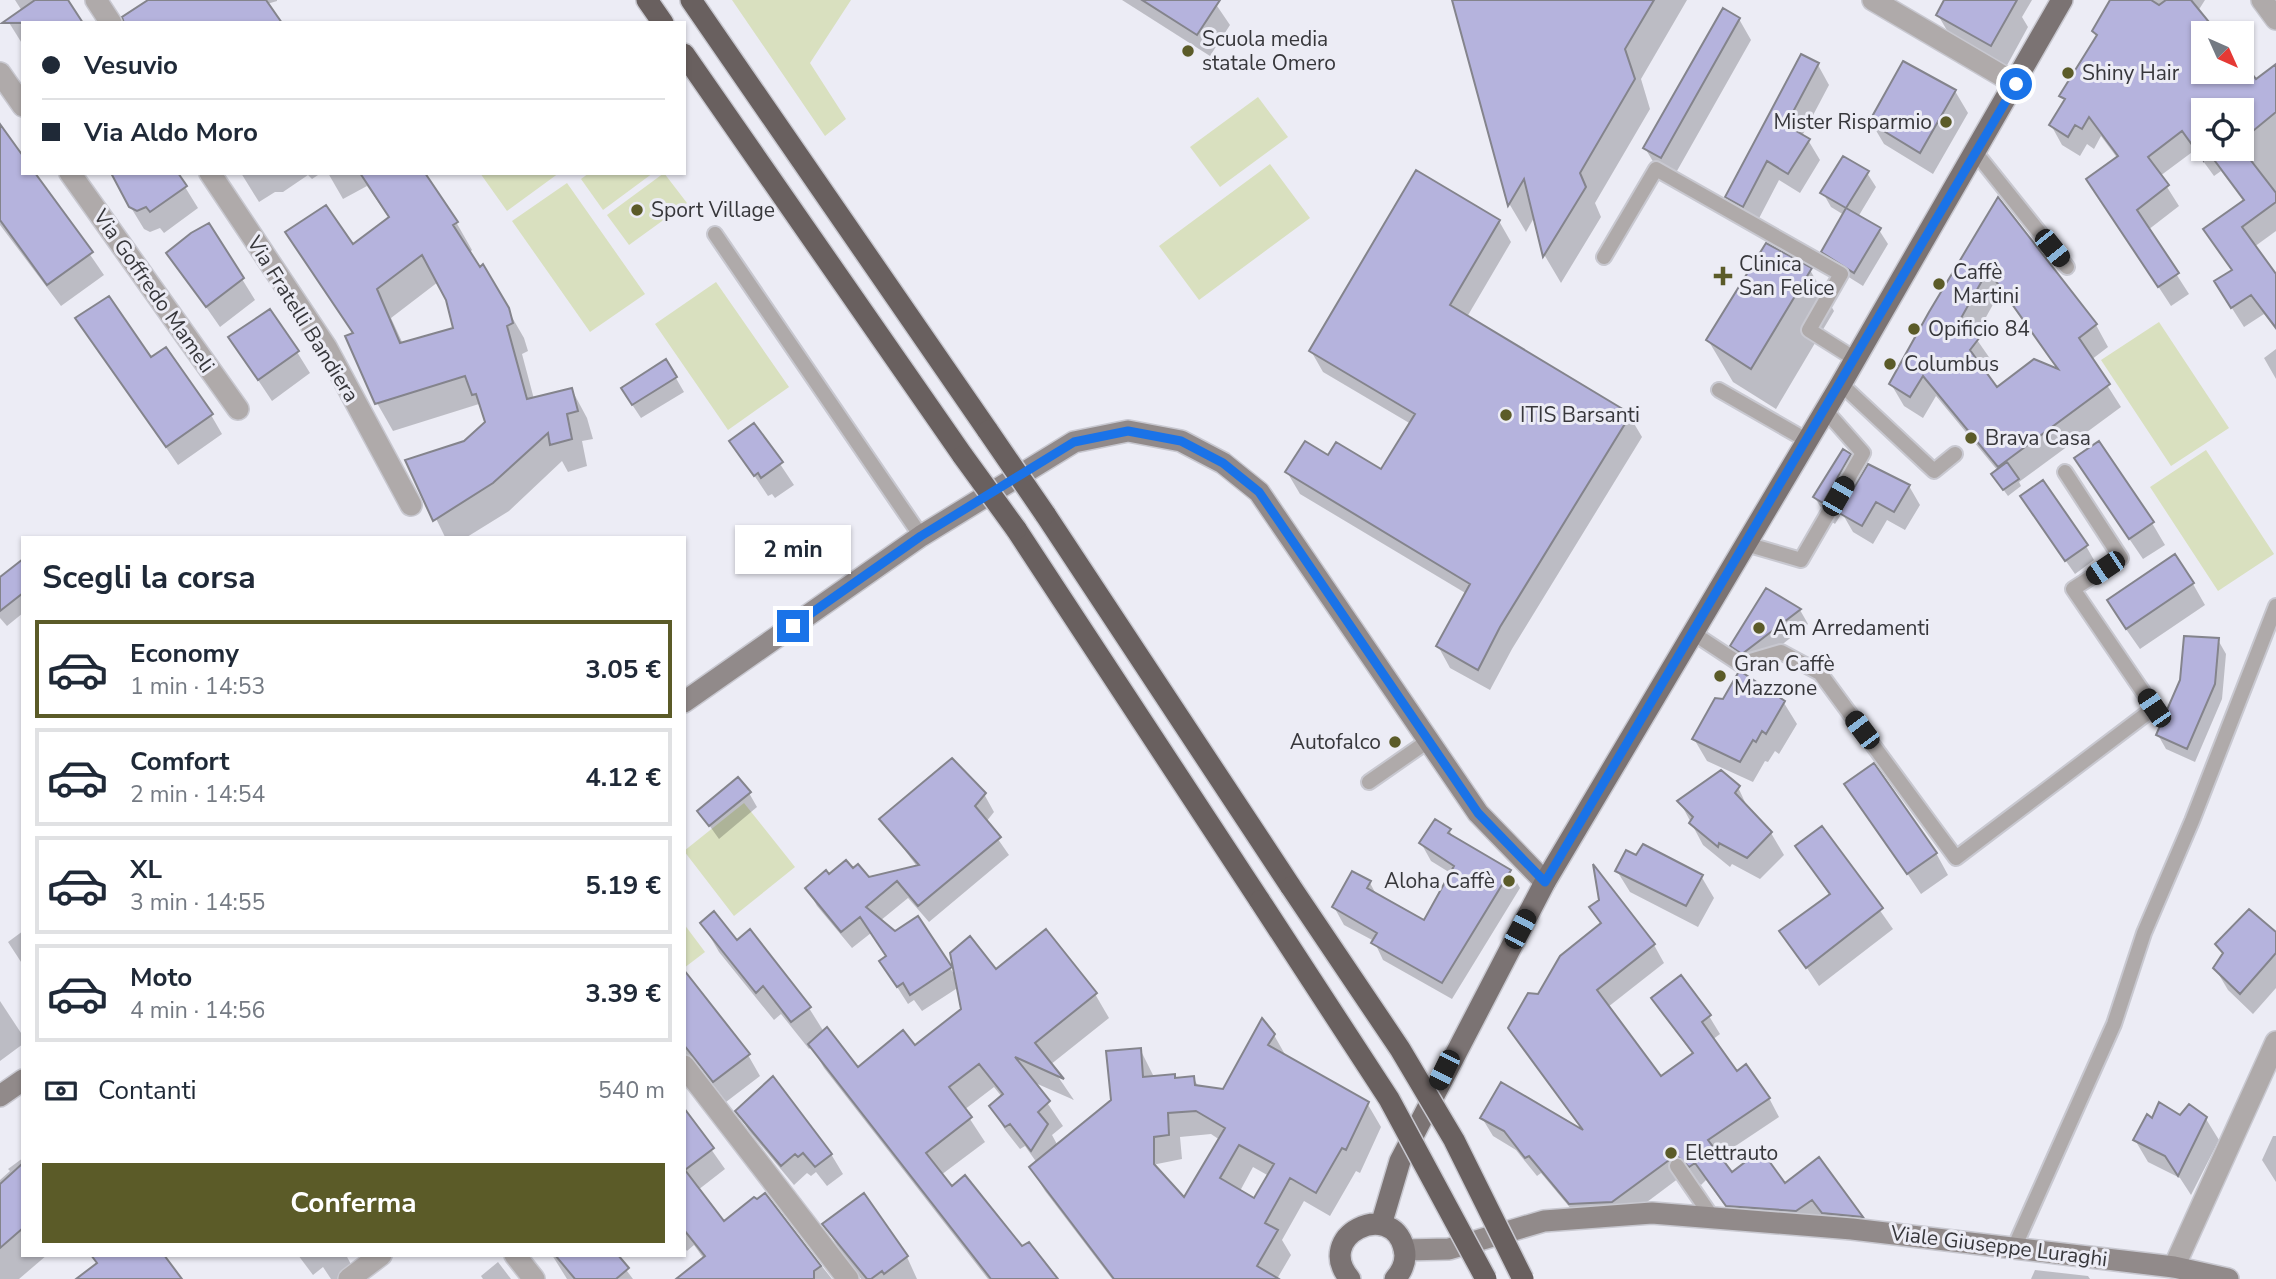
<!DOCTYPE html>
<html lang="it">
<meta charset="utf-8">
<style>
:root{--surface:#fff;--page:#f6f6f7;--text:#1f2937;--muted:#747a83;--line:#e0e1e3;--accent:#5b5b28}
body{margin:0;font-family:"Nunito Sans",sans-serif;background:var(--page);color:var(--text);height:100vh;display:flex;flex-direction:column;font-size:26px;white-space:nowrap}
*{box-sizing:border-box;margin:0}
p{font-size:23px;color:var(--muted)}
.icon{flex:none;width:38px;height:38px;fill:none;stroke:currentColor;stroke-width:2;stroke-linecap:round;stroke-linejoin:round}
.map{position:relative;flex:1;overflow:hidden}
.sheet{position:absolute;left:21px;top:536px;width:665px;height:721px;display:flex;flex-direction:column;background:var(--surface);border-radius:0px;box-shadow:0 2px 5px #0004}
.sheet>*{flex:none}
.guide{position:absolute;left:21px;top:21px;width:665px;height:154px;border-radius:0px;box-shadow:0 2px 5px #0004;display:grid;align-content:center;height:154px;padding:0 21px;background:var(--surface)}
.needle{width:46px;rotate:135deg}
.tools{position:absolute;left:2191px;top:21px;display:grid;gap:14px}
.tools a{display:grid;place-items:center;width:63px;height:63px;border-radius:0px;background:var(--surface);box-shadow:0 2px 5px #0004;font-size:35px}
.end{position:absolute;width:32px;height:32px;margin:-16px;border:9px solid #1a73e8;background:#fff;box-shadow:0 0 0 4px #fff}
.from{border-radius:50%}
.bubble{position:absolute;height:49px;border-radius:0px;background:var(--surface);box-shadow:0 2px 5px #0004;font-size:23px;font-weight:700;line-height:49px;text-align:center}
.car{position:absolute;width:21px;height:42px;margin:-21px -10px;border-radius:9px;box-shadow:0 0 5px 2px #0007;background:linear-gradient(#222 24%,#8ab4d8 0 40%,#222 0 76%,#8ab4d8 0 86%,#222 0)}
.guide b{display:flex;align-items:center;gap:24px;height:66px;font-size:26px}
.guide b+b{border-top:2px solid var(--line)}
.guide i{width:18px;height:18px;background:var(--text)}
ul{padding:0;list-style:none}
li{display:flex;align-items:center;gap:21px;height:98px;margin:0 14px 10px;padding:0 7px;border:4px solid var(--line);border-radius:0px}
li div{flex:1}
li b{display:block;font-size:26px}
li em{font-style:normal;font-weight:700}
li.active{border-color:var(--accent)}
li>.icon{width:63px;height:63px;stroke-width:1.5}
h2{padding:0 21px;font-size:32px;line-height:84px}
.pay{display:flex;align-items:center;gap:18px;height:77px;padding:0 21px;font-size:26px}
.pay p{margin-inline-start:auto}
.button{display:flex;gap:14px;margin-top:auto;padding:14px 21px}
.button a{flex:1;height:80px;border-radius:0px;background:var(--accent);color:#fff;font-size:28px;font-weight:700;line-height:80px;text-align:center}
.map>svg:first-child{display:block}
</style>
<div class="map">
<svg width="2276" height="1279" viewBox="0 0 2276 1279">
<rect width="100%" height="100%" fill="#ececf5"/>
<path fill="#d9e0bf" d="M732,0H851L810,63L846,119L825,136Z
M1258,97L1288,137L1220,187L1190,147Z
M1270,164L1310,218L1199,300L1159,246Z
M480,173H559L507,211Z
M589,173H653L603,210L581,179Z
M664,173L687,203L629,245L607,215Z
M567,183L645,294L590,332L512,221Z
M716,282L789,387L728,430L655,324Z
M2159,322L2229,428L2171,466L2101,360Z
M2206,450L2274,554L2218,591L2150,487Z
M744,803L795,867L734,916L684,851Z
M684,924L705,952L684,968Z"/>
<path fill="#0003" fill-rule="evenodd" d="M15,0H66L23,23V45L8,21L22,11Z
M151,0H277V1L267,4Z
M1122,0H1213L1230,25L1210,56Z
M1454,0H1687L1641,79L1650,109L1595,203L1601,217L1561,283L1545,256L1535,216L1526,232L1510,205Z
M1946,0H2032L2022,17L2028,27L2005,69L1952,39L1938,15Z
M2112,0H2205L2198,11L2216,33H2203V72H2242V64L2256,82L2276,66V231L2254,247L2273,274L2276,272V330L2264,314L2244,327L2228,302L2232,271L2205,230L2244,202L2221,171L2214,176L2195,150L2160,176L2179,206L2148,230L2189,294L2171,306L2088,179L2118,159L2101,136L2094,149L2087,144L2080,156L2062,145L2051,125L2065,102L2061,96L2098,37L2094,31ZM2203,110H2242V149H2203Z
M1739,19L1751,40L1673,178L1658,170L1645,148Z
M1818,65L1829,85L1802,136L1808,140L1820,160L1800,193L1779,180L1755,226L1739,217L1727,197Z
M1955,91L1968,113L1933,174L1884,144L1871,122Z
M0,126L23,173H34L104,275L61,306L0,225Z
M241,173H321L312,179L308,175L283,192H275L259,202Z
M328,173H423L456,222L472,250L469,253L480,269L483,267L524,338L528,351L522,354L534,399L572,390L587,418L593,439L582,441L587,466L568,472L562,461L509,511L467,537H445L408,461L465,443L487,423L479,404L393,431L377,403L354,334L288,233L352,246L390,219L367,186L343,199ZM438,282L448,299L455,329L403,344L391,318Z
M1867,173L1876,187L1858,217L1879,230L1888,244L1863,286L1831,266L1823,252L1844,215L1831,207L1823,193Z
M185,187L198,208L164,233L160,228L150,232L144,229L130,206Z
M1999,200L2096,325L2108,347L2091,360L2121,407L2019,482L2021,486L2008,496L1997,481L1998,471L1936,396L1923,418L1904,406L1891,384ZM2001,290L2059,371L1996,389L1983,371L1991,360L1975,337Z
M1499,221L1511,242L1467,317L1629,415L1642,437L1512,649L1490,690L1450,668L1438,646L1467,594L1300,494L1287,472L1329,457L1382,472L1411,424L1323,372L1311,351Z
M169,254L242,279L255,300L220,327Z
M1810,270L1834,311L1776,409L1733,382L1708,340Z
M77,318L151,360L211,415L222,434L178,465Z
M230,338L297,352L310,373L272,401Z
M2276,349V379L2264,358Z
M666,361L684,392L641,418L631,403Z
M754,425L794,485L775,498L772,494L768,496L731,441Z
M1850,455L1862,477L1909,486L1920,505L1905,530L1887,520L1873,544L1853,532L1842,513L1835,524L1828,519L1815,498Z
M2089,480L2152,523L2165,545L2143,559Z
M2030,510L2086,546L2094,560L2075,574Z
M23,570V613L7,626L0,618V579Z
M2193,584L2205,605L2140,649L2121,622Z
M1767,590L1800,610L1808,624L1755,666L1740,660L1732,646Z
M2218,640L2226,654L2222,699L2195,762L2166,749L2158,735Z
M1743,675L1784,703L1797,724L1779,754L1775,751L1768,762L1765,761L1753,782L1707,761L1694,739Z
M953,760L984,794L994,812L986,822L1009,855L929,922L908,898L880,921L950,968L956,977L996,971L1095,994L1109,1018L1050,1065L1074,1100L1033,1082L1063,1126L1052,1135L1058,1146L1113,1101L1140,1049L1154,1077L1193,1078L1199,1087L1224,1091L1274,1035L1287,1058L1367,1103L1381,1127L1360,1173L1356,1171L1330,1216L1304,1201L1282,1240L1291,1255L1277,1279H1112L1045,1191L1031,1168L1037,1163L1025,1146L1020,1149L1005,1130L991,1106L1002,1097L994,1087L964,1110L985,1142L941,1175L951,1189L1055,1279H988L824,1068L812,1047L809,1049L781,1014L774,1020L719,952L702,923L737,942L809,1008L824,1032L858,1069L915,1048L963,1010L959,987L922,1011L914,1000L908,1004L892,979L888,958L871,933L852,948L817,906L807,888L829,876L868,879L918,868L882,819ZM1211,1134L1220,1140L1184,1200L1152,1165L1182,1159L1180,1137ZM1253,1167L1269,1176L1255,1200L1240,1191Z
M1847,784L1936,853L1948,875L1921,894Z
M1738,787L1749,811L1771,833L1784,855L1760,879L1732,864L1730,867L1703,845L1680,802Z
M749,793L757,807L719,839L699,811Z
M1822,828L1893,929L1819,986L1782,931L1830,896L1797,847Z
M1449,830L1454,839L1510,871L1520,888L1452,999L1383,960L1374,941L1344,925L1334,907L1370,883L1377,896L1425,923L1452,874L1431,861L1421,843Z
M1617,871L1701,876L1714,898L1698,927L1630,892Z
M1591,908L1654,945L1664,963L1608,1007L1660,1078L1693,1055L1653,998L1709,1016L1720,1034L1712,1040L1736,1073L1769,1098L1779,1117L1719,1157L1732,1174L1785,1185L1819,1160L1871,1235L1739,1224L1706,1180L1701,1185L1687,1172L1623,1220L1582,1222L1541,1173L1537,1176L1516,1150L1493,1136L1482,1118L1584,1133L1510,1028L1601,925Z
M23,931V965L8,942Z
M2276,934V988L2253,1014L2228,990L2215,968L2224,955L2218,945Z
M684,996L748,1055L760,1076L726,1102L699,1066L684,1078Z
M0,1001L23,1036V1044L0,1061Z
M684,1111L725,1169L698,1190L724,1224L765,1195L832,1279H678L704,1259L694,1245L687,1251L684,1247Z
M737,1111L831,1154L843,1174L827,1186L816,1172L811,1176L807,1173L794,1185L749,1131Z
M2180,1118L2206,1119L2219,1140L2191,1195L2180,1178L2148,1162L2135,1140L2153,1120Z
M2273,1136H2276V1182L2262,1160Z
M23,1158V1255H47L19,1279H0V1180L10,1171L8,1169Z
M863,1196L907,1257L917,1279H861L837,1246L825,1225Z
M298,1255H346L353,1268L338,1279H331L323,1267L313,1275Z
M552,1255H615L633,1279H567Z
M498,1262L511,1279H483L481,1276Z
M2035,1270L2088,1276L2090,1279H2031Z"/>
<path fill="#b5b3dd" stroke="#84848c" stroke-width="2" fill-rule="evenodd" d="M35,0H68L83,23H2Z
M148,0H266L282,23H124L122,17Z
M1142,0H1220L1197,35Z
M1452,0H1654L1625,49L1635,79L1580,173L1586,187L1543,257L1524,179L1508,206Z
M1944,0H2017L1991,46L1936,15Z
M2110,0H2151L2159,5L2166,0H2191L2218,33H2203V72H2242V61L2256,79L2276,64V112L2242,140V110H2203V160L2182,131L2148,157L2169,185L2137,210L2179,273L2158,287L2086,179L2118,156L2089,117L2082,129L2075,125L2068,137L2049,125L2065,99L2059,96L2097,35L2092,31Z
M1723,8L1740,18L1661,158L1643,148Z
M1801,54L1819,63L1786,125L1810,139L1788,174L1767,161L1743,207L1725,197Z
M1903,61L1956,90L1920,153L1869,122Z
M0,124L23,156V173H35L93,252L47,285L0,220Z
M2206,149H2242L2276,193V202L2242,227L2276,274V328L2251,295L2231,308L2214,281L2232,270L2203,229L2244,200Z
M1843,156L1869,171L1846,208L1820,193Z
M1416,170L1500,220L1450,305L1631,414L1500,627L1478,670L1436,646L1470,584L1285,472L1305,441L1328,455L1336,442L1381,469L1415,414L1309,351Z
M111,173H178L187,186L150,212L146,207L137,211L129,207Z
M360,173H425L458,222L453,225L480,267L483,264L509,308L513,323L507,326L527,399L572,388L578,411L567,414L572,439L550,445L548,433L493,483L433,521L405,460L464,441L485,422L476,394L472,395L465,376L375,404L345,336L353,333L285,232L326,205L353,244L389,217ZM422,255L446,300L453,328L400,343L377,289Z
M1998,197L2097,324L2079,338L2110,384L1998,467L1923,376L1910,397L1889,384L1929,312ZM1988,270L2050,358L2058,369L2034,359L1997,387L1970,350L1980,337L1956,327Z
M1846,208L1881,228L1854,273L1821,252Z
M209,223L244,278L206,307L166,253L191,233Z
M1766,243L1812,268L1751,369L1706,340Z
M109,296L151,357L166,347L213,414L166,447L75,318Z
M270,309L299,351L258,380L228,337Z
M666,359L677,377L632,405L621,388Z
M754,423L783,462L761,478L758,473L754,476L729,441Z
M2099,441L2154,522L2129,539L2074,458Z
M1843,449L1851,454L1823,503L1813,497Z
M2007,462L2019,479L2003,490L1991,474Z
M1868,464L1910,485L1894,512L1876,502L1862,526L1839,513Z
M2043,480L2088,545L2065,561L2020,496Z
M2175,554L2194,583L2126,629L2107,600Z
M23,559V593L0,611V577Z
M1766,588L1801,609L1742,654L1730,646Z
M2184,636L2219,638L2215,684L2187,749L2156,735L2180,680Z
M1738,673H1743L1785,701L1766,734L1762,731L1756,742L1753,740L1740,762L1692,739L1715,698L1723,699Z
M952,758L986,793L975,806L1001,837L918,906L897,881L866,907L895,931L918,916L952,967L910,995L903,983L897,987L879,961L886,956L860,917L841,932L805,888L826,870L829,874L846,860L853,868L858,864L869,877L919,865L879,819Z
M1874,763L1937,853L1907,874L1844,784Z
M1721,770L1740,786L1735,793L1772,832L1747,858L1719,843L1718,847L1689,823L1693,817L1677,801Z
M738,777L751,792L709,826L697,811Z
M1435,819L1451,829L1448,833L1511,870L1442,983L1371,943L1377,933L1332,907L1352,871L1371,881L1367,888L1424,920L1454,866L1419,843Z
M1822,826L1883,908L1806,968L1779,931L1830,894L1795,846Z
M1643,844L1703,875L1686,906L1615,871L1626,850L1636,855Z
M1593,864L1655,944L1597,990L1661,1076L1693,1053L1651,998L1681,975L1711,1015L1702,1022L1737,1071L1746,1064L1770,1098L1708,1140L1732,1172L1761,1150L1785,1183L1819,1157L1863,1217L1822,1213L1812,1200L1796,1211L1726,1206L1695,1163L1689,1167L1676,1155L1612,1202L1569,1204L1529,1156L1525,1158L1504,1131L1480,1118L1501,1082L1583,1130L1508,1028L1528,993L1538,994L1560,956L1601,923L1589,907L1599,900Z
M2249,909L2276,932V953L2240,994L2213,968L2223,953L2215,944Z
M714,911L737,940L750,929L811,1007L791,1022L763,986L756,993L700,923Z
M1046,929L1097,993L1035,1043L1064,1079L1015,1057L1050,1101L1038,1112L1048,1124L1031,1151L1010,1124L1005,1127L989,1106L1003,1094L979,1064L949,1087L972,1117L926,1153L952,1186L965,1175L1022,1246L1029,1242L1058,1279H991L808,1044L827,1027L858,1067L903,1030L915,1045L961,1009L950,953L970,936L996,969Z
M684,970L750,1054L713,1082L684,1045Z
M1262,1018L1275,1034L1268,1045L1369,1102L1346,1150L1342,1148L1316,1193L1290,1178L1265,1223L1278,1230L1257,1266L1279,1279H1114L1029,1167L1111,1100L1106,1051L1141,1048L1143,1077L1175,1074V1078L1194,1076L1195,1085L1223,1089ZM1196,1111L1225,1128L1184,1197L1154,1164V1137L1169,1135L1168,1113ZM1239,1145L1274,1164L1254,1198L1220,1178Z
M773,1076L832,1154L815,1167L803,1153L798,1157L795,1154L781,1166L735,1111Z
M2159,1102L2180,1115L2189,1104L2207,1117L2178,1176L2165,1156L2133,1140L2147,1114L2152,1118Z
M684,1108L714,1148L685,1170L724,1221L754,1197L757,1199L765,1193L821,1266L814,1271V1279H676L705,1256L684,1230Z
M23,1163V1228L0,1248V1184Z
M864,1193L908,1256L884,1274L882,1271L871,1279H867L822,1224Z
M91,1255H164L182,1279H76L97,1263Z
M555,1255H618L629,1268L616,1279H575Z"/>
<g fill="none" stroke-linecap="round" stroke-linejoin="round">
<g stroke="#c8c8d0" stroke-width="18">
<path id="lane" d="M1976,153L2067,267
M715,234L921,536
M1604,257L1656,169L1841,274L1809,330L1855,359
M1841,384L1934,471L1955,454
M1719,390L1808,441
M1746,544L1801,560L1863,453L1825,410
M1693,633L1740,664L1781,652L1820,673L1956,858L2154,708L2073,589L2121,558L2065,472
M1369,782L1428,741
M1677,1166L1712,1217
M2014,1248L2114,1024L2144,933L2192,821L2276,606"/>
</g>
<g stroke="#c8c8d0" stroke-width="24">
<path id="street" d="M96,0L111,23
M1873,0L2016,84
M2262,0L2276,19
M0,73L23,106
M70,173L238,409
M210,173L326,347L411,505
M684,1066L848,1279
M515,1255L534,1279
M2174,1267L2276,1042
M349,1279L381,1255"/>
</g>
<g stroke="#c8c8d0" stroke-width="24">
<path id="secondary" d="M684,702L921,536L1074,442L1128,431L1181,441L1223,463L1259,492L1478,813L1545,882
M0,1096L23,1080
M1404,1250L1449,1249L1544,1221L1652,1213L1852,1229L2174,1267L2228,1279"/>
</g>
<g stroke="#c8c8d0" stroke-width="24">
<path id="primary" d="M1381,1225L1400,1161L1545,882L1841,384L2062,0
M1350,1279C1313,1236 1391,1198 1404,1248C1407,1260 1403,1270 1395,1279"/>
</g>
<g stroke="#c8c8d0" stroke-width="24">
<path id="highway" d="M647,0L663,23
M691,0L988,431
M684,54L963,456
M1045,514L1291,887
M1016,529L1260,901"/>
</g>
<use href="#lane" stroke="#afaaaa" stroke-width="14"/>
<use href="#street" stroke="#afaaaa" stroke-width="21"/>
<use href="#secondary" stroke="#918a8a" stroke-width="21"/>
<use href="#primary" stroke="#7b7373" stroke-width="21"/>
<use href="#highway" stroke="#69605f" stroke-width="21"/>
<g stroke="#c8c8d0" stroke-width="24" stroke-linecap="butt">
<path id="highway-bridge" d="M988,431L1045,514
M963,456L1016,529
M1291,887L1400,1049L1454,1140L1523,1279
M1260,901L1389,1099L1486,1279"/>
</g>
<use href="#highway-bridge" stroke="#69605f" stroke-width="21"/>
</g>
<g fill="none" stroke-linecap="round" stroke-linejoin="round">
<path stroke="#1a73e8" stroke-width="9" d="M793,626L921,536L1074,442L1128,431L1181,441L1223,463L1259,492L1478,813L1545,882L2016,84"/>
</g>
<g fill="#5b5b28" stroke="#ececf5" stroke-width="2.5">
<circle cx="1188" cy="51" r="7"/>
<circle cx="2068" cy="73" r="7"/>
<circle cx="1946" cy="122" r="7"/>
<circle cx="637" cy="210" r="7"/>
<path d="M1719.5 265.5h7v7h7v7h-7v7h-7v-7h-7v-7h7z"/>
<circle cx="1939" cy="284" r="7"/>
<circle cx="1914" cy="329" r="7"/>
<circle cx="1890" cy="364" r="7"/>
<circle cx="1506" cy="415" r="7"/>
<circle cx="1971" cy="438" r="7"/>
<circle cx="1759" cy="628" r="7"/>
<circle cx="1720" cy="676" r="7"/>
<circle cx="1395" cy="742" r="7"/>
<circle cx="1509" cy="881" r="7"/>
<circle cx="1671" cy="1153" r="7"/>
</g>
<g text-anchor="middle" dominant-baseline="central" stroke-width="6" stroke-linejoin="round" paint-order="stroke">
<g font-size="21" fill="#37373b" stroke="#ececf5" text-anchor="start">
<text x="1202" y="39">Scuola media<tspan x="1202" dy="24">statale Omero</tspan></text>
<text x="2082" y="73">Shiny Hair</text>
<text x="1932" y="122" text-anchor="end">Mister Risparmio</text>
<text x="651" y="210">Sport Village</text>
<text x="1739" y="264">Clinica<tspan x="1739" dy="24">San Felice</tspan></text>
<text x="1953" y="272">Caffè<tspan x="1953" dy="24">Martini</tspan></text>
<text x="1928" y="329">Opificio 84</text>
<text x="1904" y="364">Columbus</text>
<text x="1520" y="415">ITIS Barsanti</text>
<text x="1985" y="438">Brava Casa</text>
<text x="1773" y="628">Am Arredamenti</text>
<text x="1734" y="664">Gran Caffè<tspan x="1734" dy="24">Mazzone</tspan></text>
<text x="1381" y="742" text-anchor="end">Autofalco</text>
<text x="1495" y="881" text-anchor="end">Aloha Caffè</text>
<text x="1685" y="1153">Elettrauto</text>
</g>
<g font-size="21" fill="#37373b" stroke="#ececf5">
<text transform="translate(154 291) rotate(55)">Via Goffredo Mameli</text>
<text transform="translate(303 319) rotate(58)">Via Fratelli Bandiera</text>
<text transform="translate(1999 1246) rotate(7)">Viale Giuseppe Luraghi</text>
</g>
</g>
</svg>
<div class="tools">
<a><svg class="needle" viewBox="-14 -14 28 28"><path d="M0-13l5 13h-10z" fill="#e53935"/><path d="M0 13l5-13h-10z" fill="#747a83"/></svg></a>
<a><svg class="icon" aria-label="locate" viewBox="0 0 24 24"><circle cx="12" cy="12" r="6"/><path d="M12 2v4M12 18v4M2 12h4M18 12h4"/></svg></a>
</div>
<i class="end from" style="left:2016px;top:84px"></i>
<i class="end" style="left:793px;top:626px"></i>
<div class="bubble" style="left:735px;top:525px;width:116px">2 min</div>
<i class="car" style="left:2052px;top:248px;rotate:141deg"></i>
<i class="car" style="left:1838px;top:496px;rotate:30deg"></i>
<i class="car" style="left:2105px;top:568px;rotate:236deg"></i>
<i class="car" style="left:2154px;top:708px;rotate:326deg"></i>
<i class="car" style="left:1862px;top:730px;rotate:323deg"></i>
<i class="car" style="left:1520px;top:929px;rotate:28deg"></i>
<i class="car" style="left:1444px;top:1070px;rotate:206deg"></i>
<div class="guide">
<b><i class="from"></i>Vesuvio</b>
<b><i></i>Via Aldo Moro</b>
</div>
<section class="sheet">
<h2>Scegli la corsa</h2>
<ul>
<li class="active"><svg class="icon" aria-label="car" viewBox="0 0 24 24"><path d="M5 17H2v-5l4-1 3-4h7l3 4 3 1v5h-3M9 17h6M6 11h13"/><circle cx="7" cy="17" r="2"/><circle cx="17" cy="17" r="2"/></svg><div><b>Economy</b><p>1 min · 14:53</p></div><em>3.05 €</em></li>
<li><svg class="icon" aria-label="car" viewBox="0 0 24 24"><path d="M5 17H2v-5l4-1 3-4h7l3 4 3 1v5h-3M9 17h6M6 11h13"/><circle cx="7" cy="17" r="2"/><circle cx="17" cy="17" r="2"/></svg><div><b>Comfort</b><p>2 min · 14:54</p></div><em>4.12 €</em></li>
<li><svg class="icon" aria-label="car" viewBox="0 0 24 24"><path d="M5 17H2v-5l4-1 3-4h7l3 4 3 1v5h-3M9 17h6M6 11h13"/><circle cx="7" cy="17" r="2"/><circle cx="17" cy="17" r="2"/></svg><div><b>XL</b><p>3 min · 14:55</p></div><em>5.19 €</em></li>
<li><svg class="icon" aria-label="car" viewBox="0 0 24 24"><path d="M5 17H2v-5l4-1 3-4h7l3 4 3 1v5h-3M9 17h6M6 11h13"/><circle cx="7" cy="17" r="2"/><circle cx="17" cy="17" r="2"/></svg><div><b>Moto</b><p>4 min · 14:56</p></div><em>3.39 €</em></li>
</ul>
<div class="pay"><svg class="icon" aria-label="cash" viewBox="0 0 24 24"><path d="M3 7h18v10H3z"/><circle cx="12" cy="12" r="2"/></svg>Contanti<p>540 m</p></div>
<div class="button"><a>Conferma</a></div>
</section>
</div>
